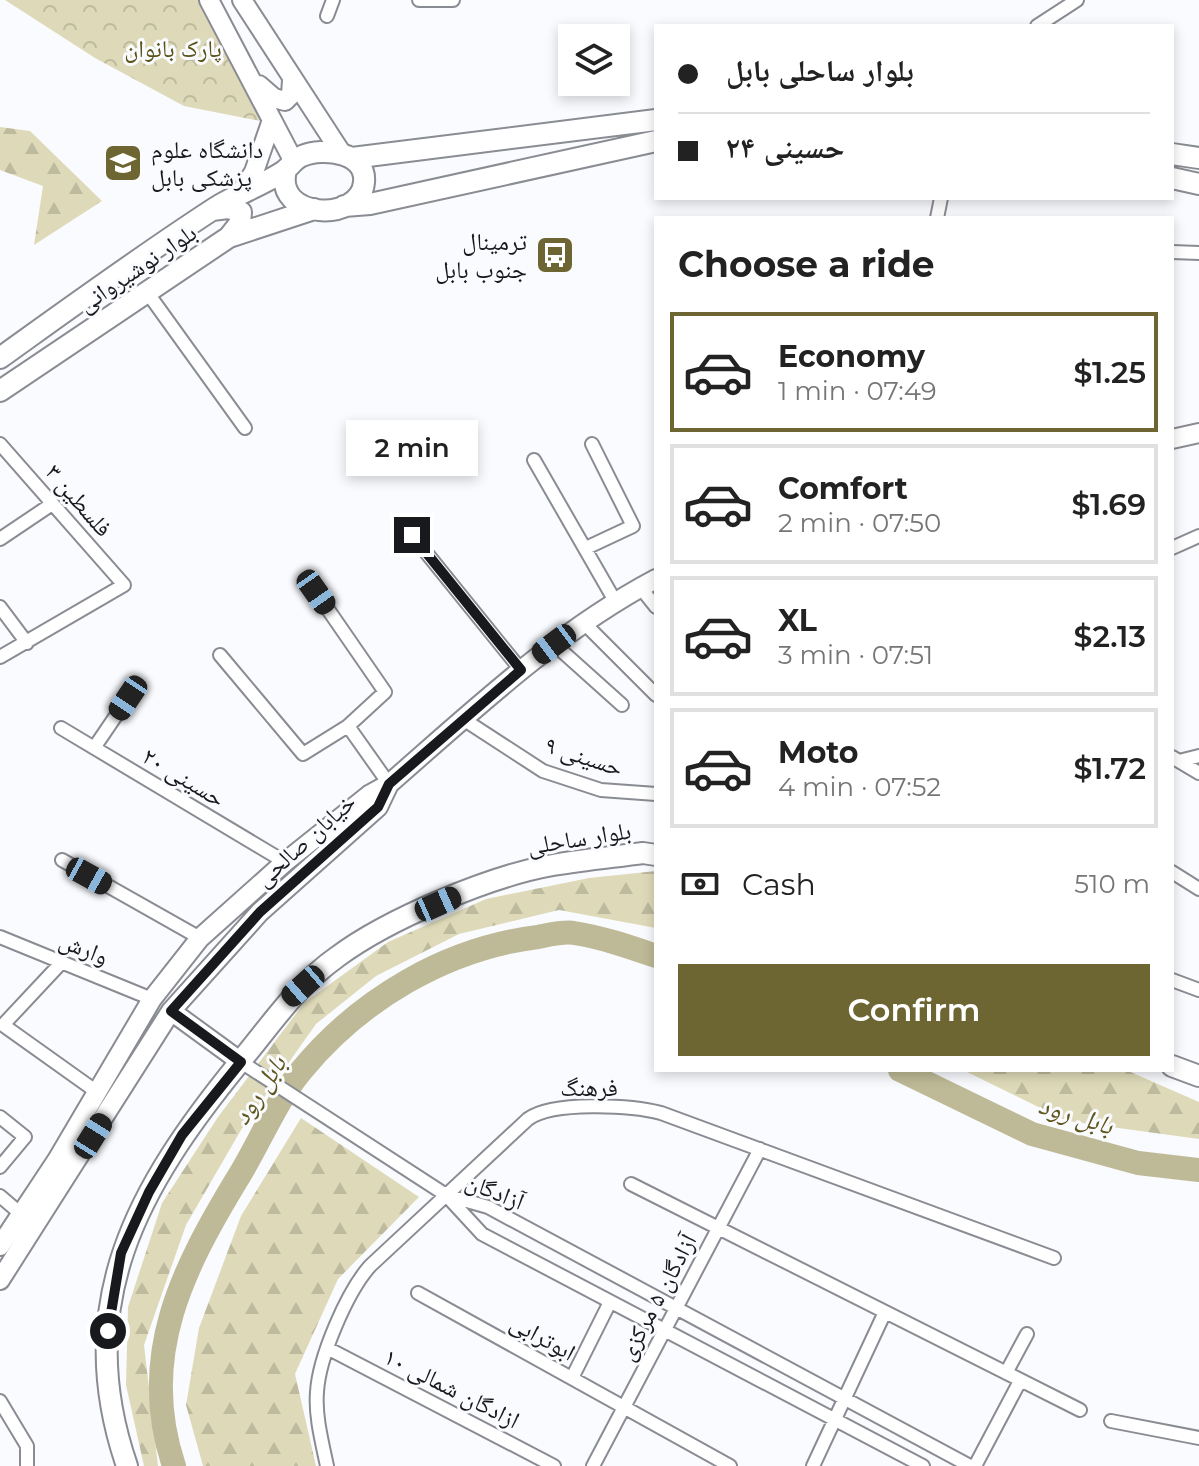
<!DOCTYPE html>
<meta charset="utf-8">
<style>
:root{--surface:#fff;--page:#f2f2f2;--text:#222;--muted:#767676;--line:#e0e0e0;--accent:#6e6632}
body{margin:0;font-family:Montserrat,"Noto Naskh Arabic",sans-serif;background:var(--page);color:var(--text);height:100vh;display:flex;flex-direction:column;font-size:30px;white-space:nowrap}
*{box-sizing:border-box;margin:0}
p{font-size:26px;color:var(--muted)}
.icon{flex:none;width:44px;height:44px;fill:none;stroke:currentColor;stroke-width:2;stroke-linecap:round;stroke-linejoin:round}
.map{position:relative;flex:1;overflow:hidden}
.sheet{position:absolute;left:654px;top:216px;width:520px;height:856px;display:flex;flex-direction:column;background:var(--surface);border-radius:0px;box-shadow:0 4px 12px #0003}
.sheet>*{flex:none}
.guide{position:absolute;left:654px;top:24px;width:520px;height:176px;border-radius:0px;box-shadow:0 4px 12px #0003;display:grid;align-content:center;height:176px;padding:0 24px;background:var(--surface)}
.controls{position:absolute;left:558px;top:24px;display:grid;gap:16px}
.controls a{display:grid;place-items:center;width:72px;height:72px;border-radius:0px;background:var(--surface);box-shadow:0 4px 12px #0003;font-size:40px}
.end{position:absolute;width:36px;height:36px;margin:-18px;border:10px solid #18191c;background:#fff;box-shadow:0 0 0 4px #fff}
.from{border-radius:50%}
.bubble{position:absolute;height:56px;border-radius:0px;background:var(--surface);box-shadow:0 4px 12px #0003;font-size:26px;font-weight:600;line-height:56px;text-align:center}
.car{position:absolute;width:24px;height:48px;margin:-24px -12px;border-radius:10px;box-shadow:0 0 6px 2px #0007;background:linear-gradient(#222 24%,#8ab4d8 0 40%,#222 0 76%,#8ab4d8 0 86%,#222 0)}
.guide b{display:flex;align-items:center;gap:28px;height:76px;font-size:30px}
.guide b+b{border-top:2px solid var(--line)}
.guide i{width:20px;height:20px;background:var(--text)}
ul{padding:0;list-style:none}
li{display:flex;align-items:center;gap:24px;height:120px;margin:0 16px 12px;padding:0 8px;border:4px solid var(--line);border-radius:0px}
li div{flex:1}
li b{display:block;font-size:30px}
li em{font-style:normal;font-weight:600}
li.on{border-color:var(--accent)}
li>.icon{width:72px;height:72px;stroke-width:1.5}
h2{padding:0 24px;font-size:36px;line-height:96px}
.pay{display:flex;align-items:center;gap:20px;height:88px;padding:0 24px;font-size:30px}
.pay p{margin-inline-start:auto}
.cta{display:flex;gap:16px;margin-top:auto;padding:16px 24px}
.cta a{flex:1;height:92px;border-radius:0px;background:var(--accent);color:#fff;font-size:32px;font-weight:600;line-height:92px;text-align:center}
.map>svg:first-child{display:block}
</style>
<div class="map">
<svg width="1199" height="1466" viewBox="0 0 1199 1466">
<defs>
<pattern id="forest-firs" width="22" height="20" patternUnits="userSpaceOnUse" patternTransform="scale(2)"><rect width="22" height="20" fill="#dedab9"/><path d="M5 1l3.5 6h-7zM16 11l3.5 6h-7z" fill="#beba9e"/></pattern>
<pattern id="park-crowns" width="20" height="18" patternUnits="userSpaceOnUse" patternTransform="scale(2)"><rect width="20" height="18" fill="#dedab9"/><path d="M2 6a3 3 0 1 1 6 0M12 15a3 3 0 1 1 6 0" fill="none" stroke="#beba9e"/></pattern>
</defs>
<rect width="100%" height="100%" fill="#fafbfe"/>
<path fill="url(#forest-firs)" d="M0,127L30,131L102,201L34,245L43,186L0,170Z
M656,871V928L559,910L459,934L376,976L316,1024L241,1130L186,1225L144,1345L158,1466H144L126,1385L128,1307L162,1203L218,1117L304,1003L388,942L486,899L589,878Z
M963,1070H1126L1199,1102V1139L1067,1121Z
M301,1118L419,1197L338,1279L295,1374L316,1466H203L186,1405L199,1328L241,1216Z"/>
<path fill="url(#park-crowns)" d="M5,0H201L260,121L184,106L95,58Z"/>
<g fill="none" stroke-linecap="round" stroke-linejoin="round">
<path stroke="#beba97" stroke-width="24" d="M900,1070L1032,1134L1138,1163L1199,1170
M174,1466C137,1356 183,1268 239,1176C260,1142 276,1101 301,1071C360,999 447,948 538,937C549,935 563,931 574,933C601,937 630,947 656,956"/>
<g stroke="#8a8c93" stroke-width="16">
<path id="street" d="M419,0H453
M327,16L333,0
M1037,26L1077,0
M937,218L941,198
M1172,252L1199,253
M147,292L245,428
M0,444L124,585L0,657
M534,460L615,601
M412,535L521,670
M0,539L52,504
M586,548L633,526L592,444
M1172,548L1199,536
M640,587L656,607
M316,592L385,692L348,726
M0,607L27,643
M584,623L656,695
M554,644L622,705
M220,655L303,754L348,726L389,784
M463,719L543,771L601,790L656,794
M61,728L285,862
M94,748L128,698
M1172,757L1199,773
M1179,761L1199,756
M62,860L200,938
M1172,872L1199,889
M0,937L152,999
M62,962L3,1025L97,1092
M1172,980L1199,990
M241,1062L446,1195L482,1234L923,1466
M0,1117L25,1137L0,1167
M631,1184L1080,1410
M446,1195L488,1207L970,1466
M0,1196L21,1214
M418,1293L730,1466
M329,1349L554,1466
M1006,1373L1027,1334
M572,1378L610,1302
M0,1401L27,1446V1466
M1111,1421L1199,1438
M327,1466C322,1442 315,1416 317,1392C319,1357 347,1292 370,1266L528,1119C552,1101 631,1105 661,1113L1054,1258
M593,1466L760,1149
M813,1466L885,1312
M975,1466L1020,1381"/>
</g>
<g stroke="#8a8c93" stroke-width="22">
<path id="secondary" d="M209,0L293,160
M242,0L342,154
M259,85L274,98L285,101L291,95L292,80
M241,192L254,172L272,120
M1172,439L1199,433
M171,1011L241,1062
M0,1246L57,1160L152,999L200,938L285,862L369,795L389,784C474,710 556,632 656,579
M0,1280L171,1011L260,912L378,807L389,784"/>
</g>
<g stroke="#8a8c93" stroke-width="24">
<path id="primary" d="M1172,154L1199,158
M352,158L656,120
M1172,178L1199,184
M344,206L370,204L656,141
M212,210L228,208L241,212L240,223L229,237
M0,358C71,307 141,256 215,208C237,194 263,185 284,171C291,166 294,159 302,156C323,147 367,152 364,182C361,223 273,220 286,170
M0,391L229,237L314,209
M1172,1066L1199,1076
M127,1466C71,1303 138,1187 239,1063C271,1025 296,986 337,957C388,919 490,876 553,865C582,860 613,857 643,853L656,855"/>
</g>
<use href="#street" stroke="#fff" stroke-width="12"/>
<use href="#secondary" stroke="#fff" stroke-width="18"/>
<use href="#primary" stroke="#fff" stroke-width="20"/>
</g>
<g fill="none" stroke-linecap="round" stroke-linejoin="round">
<path stroke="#18191c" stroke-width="10" d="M108,1331L121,1253L149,1192L182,1135L241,1062L171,1011L260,912L378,807L389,784L521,670L412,535"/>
</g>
<defs>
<g id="university-square" transform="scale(2)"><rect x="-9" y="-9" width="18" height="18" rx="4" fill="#6e6632" stroke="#fafbfe"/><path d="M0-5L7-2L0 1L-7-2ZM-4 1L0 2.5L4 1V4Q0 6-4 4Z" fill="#fff"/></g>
<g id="bus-square" transform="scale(2)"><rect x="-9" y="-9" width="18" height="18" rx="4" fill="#6e6632" stroke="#fafbfe"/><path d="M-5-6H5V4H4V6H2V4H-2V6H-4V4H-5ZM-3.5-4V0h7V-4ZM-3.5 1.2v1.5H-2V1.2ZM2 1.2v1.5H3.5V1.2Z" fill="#fff"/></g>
</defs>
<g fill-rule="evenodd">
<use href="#university-square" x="123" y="163"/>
<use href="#bus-square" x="555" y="255"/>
</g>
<g text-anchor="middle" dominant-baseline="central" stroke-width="6" stroke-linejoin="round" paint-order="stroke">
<g font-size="24" fill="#5a5117" stroke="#fafbfe">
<text x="173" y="48">پارک بانوان</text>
</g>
<g font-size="24" fill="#18191c" stroke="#fafbfe" text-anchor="start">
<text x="151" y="149">دانشگاه علوم<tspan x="151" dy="28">پزشکی بابل</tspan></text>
<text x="527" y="241" text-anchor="end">ترمینال<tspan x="527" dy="28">جنوب بابل</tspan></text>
</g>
<g font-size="24" fill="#18191c" stroke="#fafbfe">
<text transform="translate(137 268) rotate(-34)">بلوار نوشیروانی</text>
<text transform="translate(79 500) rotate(49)">فلسطین ۳</text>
<text transform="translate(584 756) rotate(18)">حسینی ٩</text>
<text transform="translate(184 777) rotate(31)">حسینی ٢٠</text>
<text transform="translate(579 838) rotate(-9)">بلوار ساحلی</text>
<text transform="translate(305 840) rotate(-42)">خيابان صالحی</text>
<text transform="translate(84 948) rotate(22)">وارش</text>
<text x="589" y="1087">فرهنگ</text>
<text transform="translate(495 1191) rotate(22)">آزادگان</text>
<text transform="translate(657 1297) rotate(-62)">آزادگان ۵ مرکزی</text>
<text transform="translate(543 1337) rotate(29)">ابوترابی</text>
<text transform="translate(452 1388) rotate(27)">ازادگان شمالی ۱۰</text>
</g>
<g font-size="26" font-style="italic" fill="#5f561d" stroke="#fafbfe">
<text transform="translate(259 1090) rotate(-57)">بابل رود</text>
<text transform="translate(1076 1115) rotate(17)">بابل رود</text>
</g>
</g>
</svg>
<div class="controls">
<a><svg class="icon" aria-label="layers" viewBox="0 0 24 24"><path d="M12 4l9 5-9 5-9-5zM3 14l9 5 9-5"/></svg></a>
</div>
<i class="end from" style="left:108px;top:1331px"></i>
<i class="end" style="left:412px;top:535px"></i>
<div class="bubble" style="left:346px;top:420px;width:132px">2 min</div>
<i class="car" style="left:316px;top:592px;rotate:145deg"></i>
<i class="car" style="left:554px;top:644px;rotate:233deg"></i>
<i class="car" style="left:128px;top:698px;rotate:214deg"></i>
<i class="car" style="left:89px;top:876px;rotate:119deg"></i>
<i class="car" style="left:438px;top:904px;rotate:66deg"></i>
<i class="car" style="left:303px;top:986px;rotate:229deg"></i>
<i class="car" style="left:93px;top:1136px;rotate:32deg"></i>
<div class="guide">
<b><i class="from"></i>بلوار ساحلی بابل</b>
<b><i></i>حسینی ۲۴</b>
</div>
<section class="sheet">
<h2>Choose a ride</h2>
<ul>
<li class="on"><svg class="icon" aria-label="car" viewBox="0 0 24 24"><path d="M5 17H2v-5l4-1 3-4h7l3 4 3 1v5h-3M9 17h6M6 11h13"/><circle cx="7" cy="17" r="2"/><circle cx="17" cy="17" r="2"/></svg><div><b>Economy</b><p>1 min · 07:49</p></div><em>$1.25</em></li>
<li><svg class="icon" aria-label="car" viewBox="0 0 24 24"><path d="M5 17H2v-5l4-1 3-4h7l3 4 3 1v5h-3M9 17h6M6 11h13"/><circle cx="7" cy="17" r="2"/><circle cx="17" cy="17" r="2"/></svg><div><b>Comfort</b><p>2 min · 07:50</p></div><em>$1.69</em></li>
<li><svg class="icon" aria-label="car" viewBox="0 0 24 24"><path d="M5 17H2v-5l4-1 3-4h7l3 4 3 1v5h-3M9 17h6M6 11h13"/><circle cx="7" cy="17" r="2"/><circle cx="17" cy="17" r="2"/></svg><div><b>XL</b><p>3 min · 07:51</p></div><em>$2.13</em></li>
<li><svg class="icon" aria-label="car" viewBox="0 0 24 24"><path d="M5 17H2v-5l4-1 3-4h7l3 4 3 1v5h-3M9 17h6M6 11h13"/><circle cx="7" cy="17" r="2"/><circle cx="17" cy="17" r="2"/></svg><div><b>Moto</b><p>4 min · 07:52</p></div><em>$1.72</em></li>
</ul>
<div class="pay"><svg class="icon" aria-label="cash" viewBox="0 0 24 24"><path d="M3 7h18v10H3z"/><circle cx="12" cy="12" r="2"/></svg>Cash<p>510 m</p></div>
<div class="cta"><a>Confirm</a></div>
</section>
</div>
